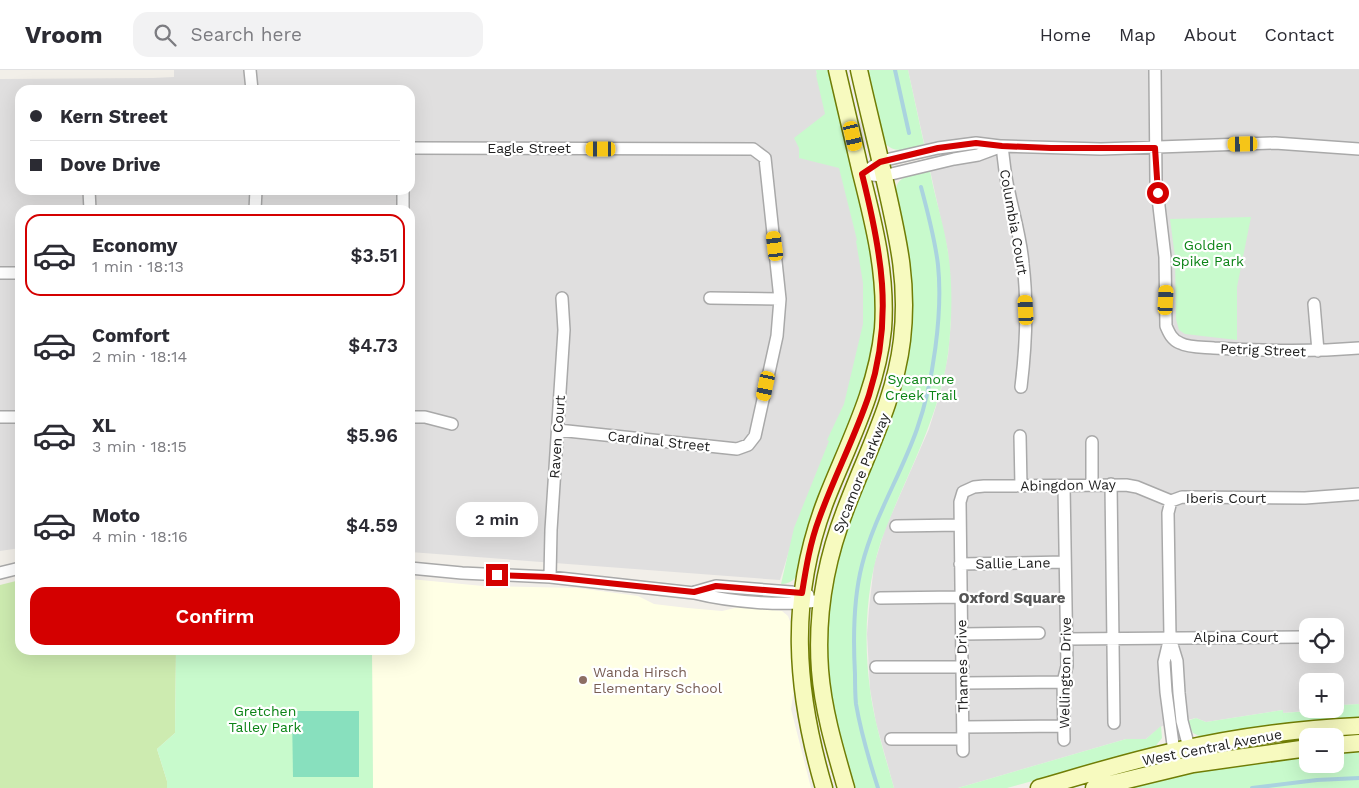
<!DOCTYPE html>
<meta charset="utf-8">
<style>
:root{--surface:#fff;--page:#f2f2f3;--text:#2b2b33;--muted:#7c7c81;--line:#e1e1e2;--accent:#d40000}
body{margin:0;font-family:"Work Sans",sans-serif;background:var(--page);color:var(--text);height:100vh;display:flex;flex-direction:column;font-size:19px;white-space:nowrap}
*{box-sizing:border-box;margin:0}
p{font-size:16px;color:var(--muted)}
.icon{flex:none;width:28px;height:28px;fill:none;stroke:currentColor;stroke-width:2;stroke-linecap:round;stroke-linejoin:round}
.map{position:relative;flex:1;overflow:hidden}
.side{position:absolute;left:15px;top:135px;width:400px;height:450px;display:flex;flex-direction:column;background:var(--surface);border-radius:15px;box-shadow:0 5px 20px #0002}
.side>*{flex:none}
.banner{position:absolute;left:15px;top:15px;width:400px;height:110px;border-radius:15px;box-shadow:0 5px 20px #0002;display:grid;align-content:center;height:110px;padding:0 15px;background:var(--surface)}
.controls{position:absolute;left:1299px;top:548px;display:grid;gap:10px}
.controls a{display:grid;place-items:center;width:45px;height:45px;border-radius:10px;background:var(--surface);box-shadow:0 5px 20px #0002;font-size:25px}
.end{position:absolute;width:22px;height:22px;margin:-11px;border:6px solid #d40000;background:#fff;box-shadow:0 0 0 2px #fff}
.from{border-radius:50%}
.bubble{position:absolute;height:35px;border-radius:15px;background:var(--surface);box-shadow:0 5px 20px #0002;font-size:16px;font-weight:600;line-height:35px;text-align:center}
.car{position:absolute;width:15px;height:30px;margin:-15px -8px;border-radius:6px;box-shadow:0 0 4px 1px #0007;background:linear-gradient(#f5c518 24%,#345 0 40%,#f5c518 0 76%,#345 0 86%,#f5c518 0)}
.banner b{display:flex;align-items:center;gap:18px;height:48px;font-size:19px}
.banner b+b{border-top:1px solid var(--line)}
.banner i{width:12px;height:12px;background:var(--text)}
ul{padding:9px 0 0;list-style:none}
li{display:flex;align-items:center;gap:15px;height:82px;margin:0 10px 8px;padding:0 5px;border:2px solid transparent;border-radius:15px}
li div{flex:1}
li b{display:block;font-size:19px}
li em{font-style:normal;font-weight:600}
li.selected{border-color:var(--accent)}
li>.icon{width:45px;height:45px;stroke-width:1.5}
.cta{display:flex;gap:10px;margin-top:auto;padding:10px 15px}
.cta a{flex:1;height:58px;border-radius:15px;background:var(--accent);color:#fff;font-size:20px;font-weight:600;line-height:58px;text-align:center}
header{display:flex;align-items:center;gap:30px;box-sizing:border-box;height:70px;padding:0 25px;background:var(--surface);border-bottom:1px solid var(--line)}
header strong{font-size:24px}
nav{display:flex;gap:28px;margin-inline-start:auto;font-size:18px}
.search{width:350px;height:45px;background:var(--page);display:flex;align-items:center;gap:12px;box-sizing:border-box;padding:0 18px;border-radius:15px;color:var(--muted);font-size:19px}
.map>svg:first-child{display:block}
</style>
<header>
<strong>Vroom</strong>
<div class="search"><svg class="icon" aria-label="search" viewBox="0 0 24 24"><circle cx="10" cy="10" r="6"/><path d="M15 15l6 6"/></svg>Search here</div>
<nav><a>Home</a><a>Map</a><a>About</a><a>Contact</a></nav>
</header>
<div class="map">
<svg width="1359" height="718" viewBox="0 0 1359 718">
<rect width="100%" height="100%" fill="#f2efe9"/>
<path fill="#e0dfdf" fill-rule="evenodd" d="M174,0H816L851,133L865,210V253L846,335L796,459L780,510L410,482V140H20V478L0,481V9L153,8L174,7ZM20,20H410V120H20Z
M908,0H1359V634L1342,635L1341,638H1335V611H1308V639H1327L1283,643V640L1206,652L1196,648L1162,656L1146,669H1126L958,718H894L876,653L870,619L867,564L869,539L874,495L885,459L929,359L941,320L948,285L951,250L948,182ZM1308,556H1335V584H1308Z"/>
<path fill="#ffffe5" d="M410,509L483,516L578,518L638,526L654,534L688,538L722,541L739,537L782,541L788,546L791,554L794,618L791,639L811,718H373L372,580H410Z"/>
<path fill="#cdebb0" d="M20,510V580H176L175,663L157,679L167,711V718H0V515Z"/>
<path fill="#c8facc" d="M816,0H829C838,37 847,74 855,111C870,173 884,234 869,298C856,350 828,395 812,446C808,458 800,502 795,508C792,512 786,514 781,514L794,458L829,371L827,370L844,334L863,254V213L856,171L857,170L839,98L799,88V78L794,68L825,44L816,5L817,4Z
M867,0H908L924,74C910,78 895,86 884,72Z
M930,101C935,128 944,155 948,182C953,215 952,251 948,284C939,347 909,400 886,458C866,507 863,567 870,619C874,652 885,685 894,718H854C847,691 838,665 833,637C823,580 826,517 845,461C858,422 878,385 892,346C900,326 904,305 908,284C915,241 913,198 903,156C900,145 892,126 897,115C902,104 920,103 930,101Z
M1251,147L1237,217V270L1185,264L1179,260L1176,249L1175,187L1170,149Z
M176,580H372L373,718H167V711L157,679L175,663Z
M1359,634V649L1203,668L1193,663L1187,651L1196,648L1206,652L1283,640V643L1335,639L1341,637L1342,635Z
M1161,656L1162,668L1154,678L1007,718H958L1126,669H1146Z
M1359,681V718H1125L1203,700L1307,685L1308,694H1335V683Z"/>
<path fill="#88e0be" d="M292,641H359V707H293Z"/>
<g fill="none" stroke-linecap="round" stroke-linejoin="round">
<path stroke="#aad3df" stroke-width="4" d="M895,0L909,63
M878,718C869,690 861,663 856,634C855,624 855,614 855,604C853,568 853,530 862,495C874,447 901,405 917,359C933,314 943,242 938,195C935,169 928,143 921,117
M1252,718L1317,710L1359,708"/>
<g stroke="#a9a9a9" stroke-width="14">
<path id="street" d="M250,0L252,20
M1155,0L1156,111L1165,187L1166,256C1169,263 1172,270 1180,273C1189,278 1204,277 1214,278C1263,281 1310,282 1359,278
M1002,76C1004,91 1005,107 1009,122C1014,146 1021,169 1023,194C1028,235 1026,276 1021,317
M410,78L753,79L765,88L780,229L777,266L755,366L748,375L737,379L558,360
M862,104L883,106L954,89L978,85L1002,76L1101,79L1275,73L1359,79
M862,104L881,91L938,78L976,73L1000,76
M89,120L90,140
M403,120V140
M255,140L256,120
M0,203H20
M710,228L780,229
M1314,234L1318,281
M0,347H20
M410,347H425L452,354
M1020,366L1021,416
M1092,372V414
M1111,414L1114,653
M1064,415L1067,596L1063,612L1064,670
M896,456L960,455
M960,494L1065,492
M410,498L462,503L550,507L694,523C731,532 785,537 822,530
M0,503L20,498
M550,507L551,460L564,260L562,228
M695,522L716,516L791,522L808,525
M880,528L960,527
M962,564L1039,563
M1170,568L1177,591L1179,623L1182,651L1191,685
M1067,569L1302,567
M876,597H963
M963,613L1063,612
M963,657L1064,656
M891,669H963
M963,681L960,432L963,422L974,417L984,416L1126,415L1137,417L1171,431
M1176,697L1166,622L1164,592L1170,567L1168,443L1171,431L1182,427L1305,428L1359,424"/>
</g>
<g stroke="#707d05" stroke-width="19">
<path id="secondary" d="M1335,675L1359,673
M824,718C795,619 788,529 826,430C848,374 877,320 883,259C887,205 874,154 861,103C853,69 845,34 837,0
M846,718C835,680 823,640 820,600C816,545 826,489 846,438C867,382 895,330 902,270C909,210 897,165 884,107C876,71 867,36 859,0
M1039,718C1084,705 1129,691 1175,681C1235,667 1297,659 1359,656
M1094,718L1193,694L1308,678"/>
</g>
<use href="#street" stroke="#fff" stroke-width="11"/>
<use href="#secondary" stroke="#f7fabf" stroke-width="16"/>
</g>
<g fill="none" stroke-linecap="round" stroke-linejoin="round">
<path stroke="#d40000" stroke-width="6" d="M497,505L550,507L694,522L716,516L802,523C806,498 810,473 819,449C834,407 855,367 869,325C894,247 881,180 862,104L880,92L938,78L976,73L1002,76L1051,78H1155L1158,123"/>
</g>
<circle fill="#8d6e63" stroke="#fff" stroke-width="2" cx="583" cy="610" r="5"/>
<g text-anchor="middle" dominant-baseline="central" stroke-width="4.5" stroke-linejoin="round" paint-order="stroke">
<g font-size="14" fill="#222" stroke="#fff">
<text x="529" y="78">Eagle Street</text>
<text transform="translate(1014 152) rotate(80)">Columbia Court</text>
<text transform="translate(1263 280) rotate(2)">Petrig Street</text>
<text transform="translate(557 367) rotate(-86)">Raven Court</text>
<text transform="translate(659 371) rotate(6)">Cardinal Street</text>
<text transform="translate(861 403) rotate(-68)">Sycamore Parkway</text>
<text transform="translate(1068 415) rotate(-1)">Abingdon Way</text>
<text x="1226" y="428">Iberis Court</text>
<text transform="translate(1013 493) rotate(-1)">Sallie Lane</text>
<text x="1236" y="567">Alpina Court</text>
<text transform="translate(962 596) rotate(-91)">Thames Drive</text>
<text transform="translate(1065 603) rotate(-89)">Wellington Drive</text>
<text transform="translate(1212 677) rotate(-11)">West Central Avenue</text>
</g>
<g font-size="14" fill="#0c8416" stroke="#fff">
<text x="1208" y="175">Golden<tspan x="1208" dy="16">Spike Park</tspan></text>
<text x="921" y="309">Sycamore<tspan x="921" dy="16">Creek Trail</tspan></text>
<text x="265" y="641">Gretchen<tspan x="265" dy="16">Talley Park</tspan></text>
</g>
<g font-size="14" fill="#785e54" stroke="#fff" text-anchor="start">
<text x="593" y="602">Wanda Hirsch<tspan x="593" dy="16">Elementary School</tspan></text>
</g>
<g font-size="15" font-weight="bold" fill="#555" stroke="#fff">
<text x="1012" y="528">Oxford Square</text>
</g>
</g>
</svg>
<div class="controls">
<a><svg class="icon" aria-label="locate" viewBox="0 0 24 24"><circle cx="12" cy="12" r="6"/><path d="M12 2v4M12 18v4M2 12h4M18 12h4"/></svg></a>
<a>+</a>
<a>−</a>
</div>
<i class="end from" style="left:1158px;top:123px"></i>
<i class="end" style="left:497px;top:505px"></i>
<div class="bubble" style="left:456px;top:432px;width:82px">2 min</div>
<i class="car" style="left:853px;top:66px;rotate:167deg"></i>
<i class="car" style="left:1243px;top:74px;rotate:269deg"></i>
<i class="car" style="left:601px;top:79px;rotate:270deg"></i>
<i class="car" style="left:775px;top:176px;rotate:353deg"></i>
<i class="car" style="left:1166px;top:230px;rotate:3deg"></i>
<i class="car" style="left:1026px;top:240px;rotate:357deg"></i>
<i class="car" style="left:766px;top:316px;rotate:192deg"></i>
<div class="banner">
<b><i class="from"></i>Kern Street</b>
<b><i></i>Dove Drive</b>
</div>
<section class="side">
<ul>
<li class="selected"><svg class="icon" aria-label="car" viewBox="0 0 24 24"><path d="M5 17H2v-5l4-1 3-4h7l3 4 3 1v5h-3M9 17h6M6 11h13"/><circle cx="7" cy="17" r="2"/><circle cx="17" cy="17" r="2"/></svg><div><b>Economy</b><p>1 min · 18:13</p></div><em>$3.51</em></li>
<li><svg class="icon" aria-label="car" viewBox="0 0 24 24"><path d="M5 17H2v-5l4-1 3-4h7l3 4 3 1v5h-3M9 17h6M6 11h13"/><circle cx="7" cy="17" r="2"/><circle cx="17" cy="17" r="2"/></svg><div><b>Comfort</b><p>2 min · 18:14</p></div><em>$4.73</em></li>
<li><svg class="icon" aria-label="car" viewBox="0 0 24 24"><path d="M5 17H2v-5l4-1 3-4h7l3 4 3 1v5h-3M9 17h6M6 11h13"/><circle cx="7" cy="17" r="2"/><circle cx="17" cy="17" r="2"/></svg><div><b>XL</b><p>3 min · 18:15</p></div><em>$5.96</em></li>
<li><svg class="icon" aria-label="car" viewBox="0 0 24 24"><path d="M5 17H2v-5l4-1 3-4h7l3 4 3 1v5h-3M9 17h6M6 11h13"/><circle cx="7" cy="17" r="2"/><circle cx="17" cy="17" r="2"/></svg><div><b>Moto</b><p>4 min · 18:16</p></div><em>$4.59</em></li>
</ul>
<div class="cta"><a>Confirm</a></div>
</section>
</div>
